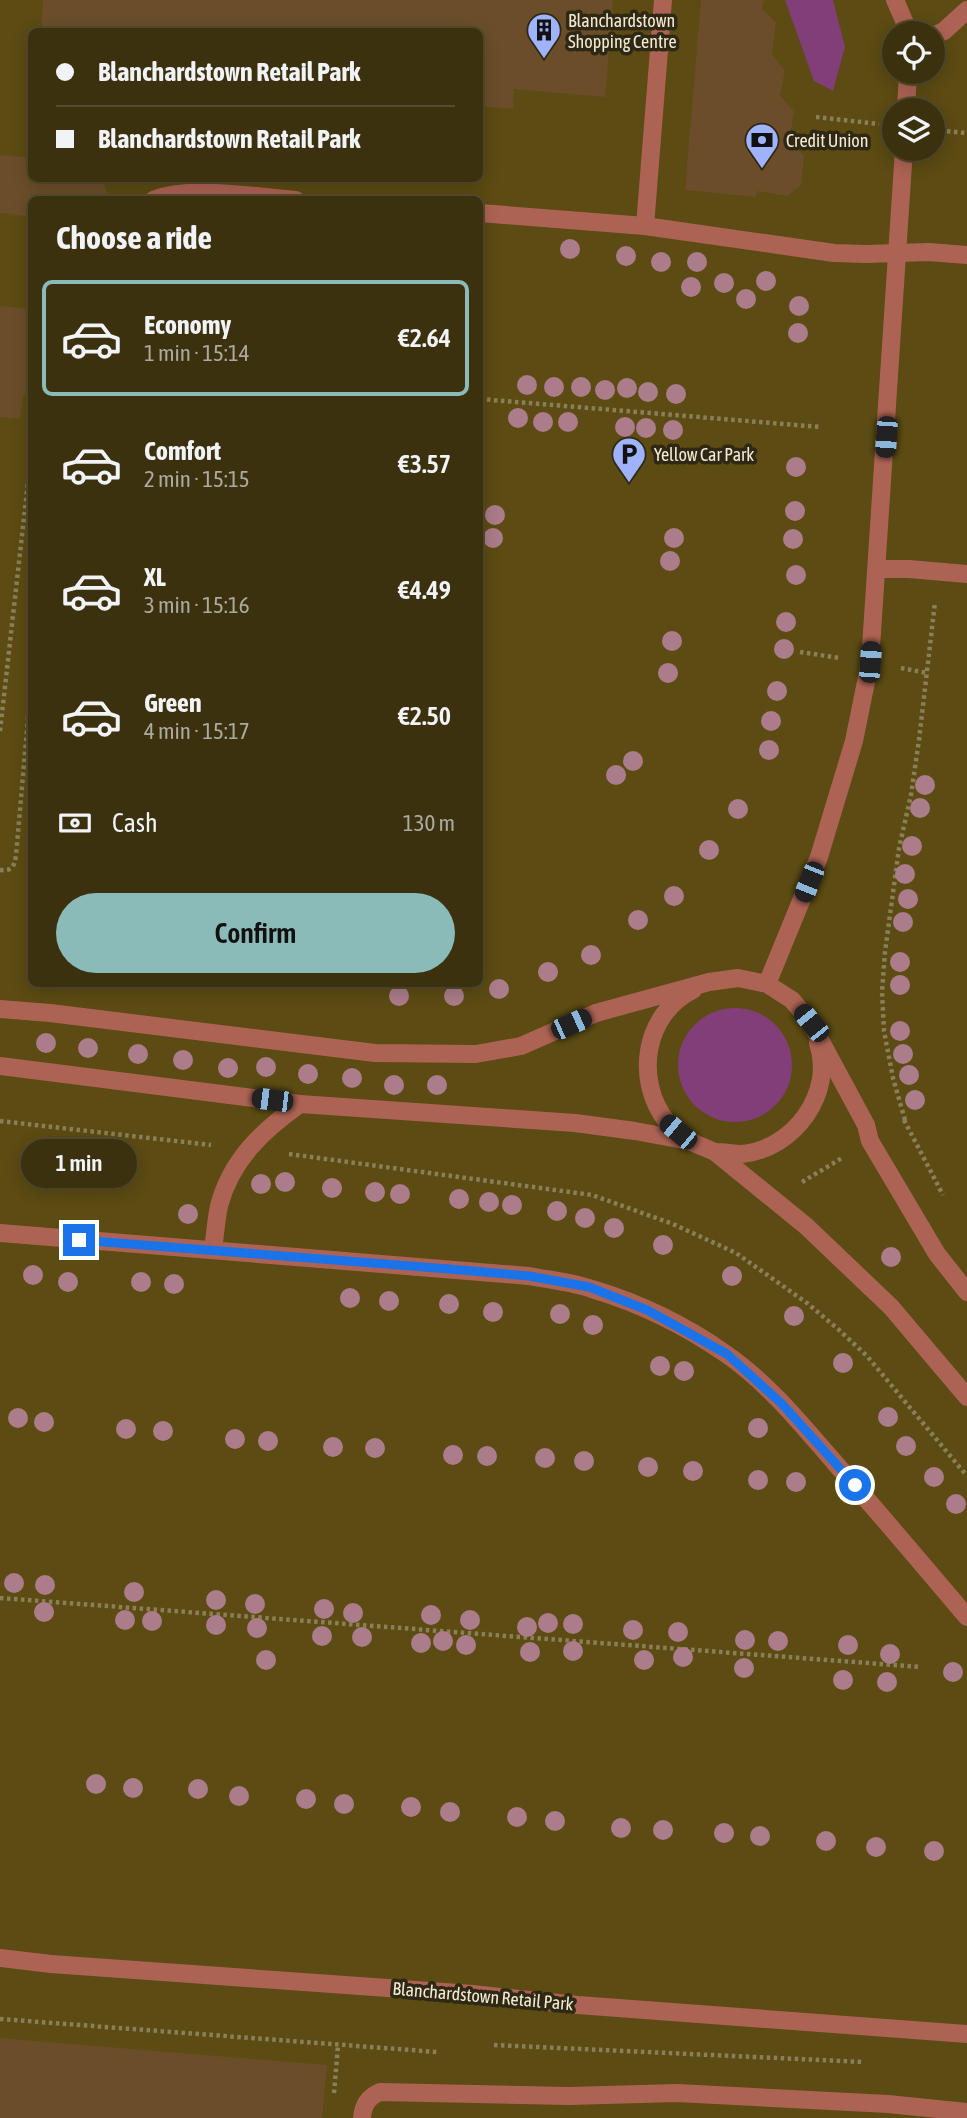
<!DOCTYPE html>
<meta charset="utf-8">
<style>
:root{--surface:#3b310e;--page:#423917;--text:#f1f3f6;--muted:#aca99e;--line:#544c2e;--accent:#8bbbb9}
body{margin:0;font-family:"Asap Condensed",sans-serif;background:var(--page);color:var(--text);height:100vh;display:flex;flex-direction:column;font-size:26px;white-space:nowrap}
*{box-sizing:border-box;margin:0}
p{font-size:23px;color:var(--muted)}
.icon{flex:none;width:38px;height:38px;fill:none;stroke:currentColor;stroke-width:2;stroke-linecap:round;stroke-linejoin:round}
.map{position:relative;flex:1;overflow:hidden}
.side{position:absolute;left:28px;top:196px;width:455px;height:791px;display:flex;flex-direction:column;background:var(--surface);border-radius:10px;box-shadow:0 4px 18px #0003,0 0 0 2px var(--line)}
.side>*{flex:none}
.hud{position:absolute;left:28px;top:28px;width:455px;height:154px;border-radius:10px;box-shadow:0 4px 18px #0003,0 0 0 2px var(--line);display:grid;align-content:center;height:154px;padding:0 28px;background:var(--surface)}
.fabs{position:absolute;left:882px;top:21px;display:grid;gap:14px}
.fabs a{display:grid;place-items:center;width:63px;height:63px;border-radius:50%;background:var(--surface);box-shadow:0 4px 18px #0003,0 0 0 2px var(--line);font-size:35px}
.end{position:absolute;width:32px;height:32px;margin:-16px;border:9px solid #1a73e8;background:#fff;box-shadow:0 0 0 4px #fff}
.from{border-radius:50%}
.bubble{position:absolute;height:49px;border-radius:24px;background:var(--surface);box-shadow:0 4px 18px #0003,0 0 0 2px var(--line);font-size:23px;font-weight:600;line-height:49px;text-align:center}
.car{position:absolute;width:21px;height:42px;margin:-21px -10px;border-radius:9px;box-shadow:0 0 5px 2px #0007;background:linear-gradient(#222 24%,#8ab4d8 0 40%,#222 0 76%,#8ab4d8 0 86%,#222 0)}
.hud b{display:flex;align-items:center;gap:24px;height:66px;font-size:26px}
.hud b+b{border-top:2px solid var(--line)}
.hud i{width:18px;height:18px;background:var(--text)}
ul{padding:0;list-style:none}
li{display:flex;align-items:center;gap:21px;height:116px;margin:0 14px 10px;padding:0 14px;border:4px solid transparent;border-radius:10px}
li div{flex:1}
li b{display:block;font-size:26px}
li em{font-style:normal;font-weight:600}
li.current{border-color:var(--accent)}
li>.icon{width:63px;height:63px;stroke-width:1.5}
h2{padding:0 28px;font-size:32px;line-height:84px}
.pay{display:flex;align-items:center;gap:18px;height:77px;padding:0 28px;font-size:26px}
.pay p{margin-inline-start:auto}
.primary-button{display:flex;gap:14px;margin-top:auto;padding:14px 28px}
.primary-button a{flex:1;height:80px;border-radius:42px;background:var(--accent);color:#111;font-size:28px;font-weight:600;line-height:80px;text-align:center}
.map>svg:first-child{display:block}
</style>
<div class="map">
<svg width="967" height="2118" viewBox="0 0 967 2118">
<rect width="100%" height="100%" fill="#4f4112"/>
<path fill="#5c4b12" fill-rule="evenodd" d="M0,0H967V2118H0ZM32,32H480V178H32ZM894,33H933V72H894ZM894,110H933V149H894ZM32,200H480V984H32Z"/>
<path fill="#813e78" d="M785,0H833L845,47L833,91L814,81Z
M678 1065a57 57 0 1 1 114 0a57 57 0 1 1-114 0Z"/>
<path fill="#6b4e29" d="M43,0H613L605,97L514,89L513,109L480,106V32H41Z
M701,0H764L762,9L776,22L772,54L785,71L780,95L794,112L789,141L804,156L801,185L787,196L757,191L756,197L685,190Z
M0,155L32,158V178H99L105,186L109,197L107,200H32V217L0,213Z
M0,306L29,309L28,331H32V396L23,395L20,419L0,417Z
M0,2038L327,2065L322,2118H0Z"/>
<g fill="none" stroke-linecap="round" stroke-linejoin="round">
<path stroke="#8a7f58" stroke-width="4.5" stroke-dasharray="3.5 3.5" stroke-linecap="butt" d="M816,117L879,124
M933,130L967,133
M32,364V383
M480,399L820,427
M800,652L840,658
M901,668L927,673
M0,731L28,482L32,415
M0,870C12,871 14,867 16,856L32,672
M904,1120L943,1195
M905,1120L893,1078L884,1031L882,992L885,952L899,848L911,795L919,740L935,602
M0,1121L211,1145
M289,1154L592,1195L673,1224L736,1253L807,1303L838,1329L867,1356L967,1476
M802,1182L842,1158
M0,1598L921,1667
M0,2019L437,2052
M494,2045L864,2062
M334,2093L338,2046"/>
<path stroke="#ad6354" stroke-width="18" d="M933,36L944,31L967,10
M153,200C190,185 256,197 296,200
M480,213L645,226L834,253L866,254L929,252L967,255
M645,226L663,0
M877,569H909L967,574
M0,1233L529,1276C550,1280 572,1282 592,1289C639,1303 686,1326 726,1354C768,1383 802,1425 835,1463C880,1514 923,1565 967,1617
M213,1250C215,1236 216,1220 219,1206C231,1160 262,1131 300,1104
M0,1958L51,1964L472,1994L578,2005L967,2034
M362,2118C363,2105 368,2097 380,2092L569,2096L677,2093L888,2104L967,2112"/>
<path stroke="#ad6354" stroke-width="18" d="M895,0L905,23L908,33
M906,110L908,72
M767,984L819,857L854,741L870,662L904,149
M0,1009L50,1013L375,1053L476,1054L521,1046L596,1013L709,982L738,978L767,984L792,1000L811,1023L866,1125L870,1141L937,1254L967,1292
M0,1066L300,1104L575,1123L635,1131L689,1141L715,1152L806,1226L891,1307L967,1397
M688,1140C681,1135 672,1129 667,1122C634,1080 644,1014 693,990
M715,1152C724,1152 734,1154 742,1154C794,1149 835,1093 818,1043"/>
</g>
<g fill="#ab7c89">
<circle cx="570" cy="249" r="10"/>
<circle cx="626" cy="256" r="10"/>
<circle cx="661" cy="262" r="10"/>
<circle cx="697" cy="262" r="10"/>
<circle cx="766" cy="281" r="10"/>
<circle cx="724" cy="283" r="10"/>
<circle cx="691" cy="287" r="10"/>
<circle cx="746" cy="299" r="10"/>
<circle cx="799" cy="306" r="10"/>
<circle cx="798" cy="333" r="10"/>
<circle cx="527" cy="385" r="10"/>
<circle cx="554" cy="387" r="10"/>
<circle cx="581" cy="387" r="10"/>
<circle cx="627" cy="388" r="10"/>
<circle cx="605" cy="390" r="10"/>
<circle cx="648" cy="392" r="10"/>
<circle cx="676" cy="394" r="10"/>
<circle cx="518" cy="418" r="10"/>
<circle cx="543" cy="422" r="10"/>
<circle cx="568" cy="422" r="10"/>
<circle cx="625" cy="427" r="10"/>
<circle cx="646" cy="428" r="10"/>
<circle cx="673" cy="430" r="10"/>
<circle cx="796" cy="467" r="10"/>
<circle cx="795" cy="511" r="10"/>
<circle cx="495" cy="515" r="10"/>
<circle cx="493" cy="538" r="10"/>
<circle cx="674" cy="538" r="10"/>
<circle cx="793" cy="539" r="10"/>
<circle cx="670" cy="561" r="10"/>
<circle cx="796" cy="575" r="10"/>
<circle cx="786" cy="622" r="10"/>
<circle cx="672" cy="641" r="10"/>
<circle cx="784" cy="649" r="10"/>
<circle cx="668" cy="673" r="10"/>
<circle cx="777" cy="691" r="10"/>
<circle cx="771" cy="721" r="10"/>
<circle cx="769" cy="750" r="10"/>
<circle cx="633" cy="761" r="10"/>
<circle cx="616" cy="775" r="10"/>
<circle cx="925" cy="785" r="10"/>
<circle cx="920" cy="808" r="10"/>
<circle cx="738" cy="809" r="10"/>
<circle cx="912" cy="846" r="10"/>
<circle cx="709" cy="850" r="10"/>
<circle cx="905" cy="874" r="10"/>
<circle cx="674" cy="896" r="10"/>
<circle cx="908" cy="899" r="10"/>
<circle cx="638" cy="920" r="10"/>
<circle cx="903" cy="922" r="10"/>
<circle cx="591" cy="955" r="10"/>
<circle cx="900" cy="962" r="10"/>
<circle cx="548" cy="972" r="10"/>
<circle cx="900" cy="985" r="10"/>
<circle cx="499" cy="989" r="10"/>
<circle cx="399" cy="996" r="10"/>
<circle cx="454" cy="996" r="10"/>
<circle cx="900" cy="1031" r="10"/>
<circle cx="46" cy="1043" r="10"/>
<circle cx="88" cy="1048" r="10"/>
<circle cx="138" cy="1054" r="10"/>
<circle cx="903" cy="1054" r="10"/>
<circle cx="183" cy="1060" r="10"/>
<circle cx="266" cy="1067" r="10"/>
<circle cx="228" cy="1068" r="10"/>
<circle cx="308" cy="1074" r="10"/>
<circle cx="909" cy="1075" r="10"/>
<circle cx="352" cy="1078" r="10"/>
<circle cx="394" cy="1085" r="10"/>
<circle cx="437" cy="1085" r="10"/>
<circle cx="915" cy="1100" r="10"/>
<circle cx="113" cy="1173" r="10"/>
<circle cx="285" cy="1182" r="10"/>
<circle cx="261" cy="1184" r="10"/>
<circle cx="332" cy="1188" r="10"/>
<circle cx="375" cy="1192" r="10"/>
<circle cx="400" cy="1194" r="10"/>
<circle cx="459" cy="1199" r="10"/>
<circle cx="489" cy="1202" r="10"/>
<circle cx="512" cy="1205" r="10"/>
<circle cx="557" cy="1211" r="10"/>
<circle cx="188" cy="1214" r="10"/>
<circle cx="585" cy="1218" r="10"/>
<circle cx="614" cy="1228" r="10"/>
<circle cx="663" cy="1245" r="10"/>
<circle cx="891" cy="1257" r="10"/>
<circle cx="33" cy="1275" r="10"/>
<circle cx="732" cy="1276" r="10"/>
<circle cx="68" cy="1282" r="10"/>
<circle cx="141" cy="1282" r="10"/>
<circle cx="174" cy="1284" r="10"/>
<circle cx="350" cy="1298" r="10"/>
<circle cx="389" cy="1301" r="10"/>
<circle cx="449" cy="1304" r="10"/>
<circle cx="493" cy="1312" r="10"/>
<circle cx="560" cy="1314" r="10"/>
<circle cx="794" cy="1316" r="10"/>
<circle cx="593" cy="1325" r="10"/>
<circle cx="843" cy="1363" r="10"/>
<circle cx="660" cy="1366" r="10"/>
<circle cx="684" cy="1371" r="10"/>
<circle cx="888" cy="1417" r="10"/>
<circle cx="18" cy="1418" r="10"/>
<circle cx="44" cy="1422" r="10"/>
<circle cx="758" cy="1428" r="10"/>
<circle cx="126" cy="1429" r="10"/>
<circle cx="163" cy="1431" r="10"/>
<circle cx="235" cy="1439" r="10"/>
<circle cx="268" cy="1441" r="10"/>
<circle cx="906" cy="1446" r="10"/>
<circle cx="333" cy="1447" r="10"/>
<circle cx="375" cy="1448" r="10"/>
<circle cx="453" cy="1455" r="10"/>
<circle cx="487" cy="1456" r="10"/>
<circle cx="545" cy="1458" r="10"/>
<circle cx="584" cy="1461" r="10"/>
<circle cx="648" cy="1467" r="10"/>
<circle cx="693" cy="1471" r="10"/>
<circle cx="934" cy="1477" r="10"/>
<circle cx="758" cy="1480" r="10"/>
<circle cx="796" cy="1482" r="10"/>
<circle cx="956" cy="1504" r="10"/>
<circle cx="14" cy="1583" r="10"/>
<circle cx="45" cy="1585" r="10"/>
<circle cx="134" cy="1592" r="10"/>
<circle cx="216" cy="1600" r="10"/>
<circle cx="255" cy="1604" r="10"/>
<circle cx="324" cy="1609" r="10"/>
<circle cx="44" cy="1612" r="10"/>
<circle cx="353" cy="1613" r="10"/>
<circle cx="431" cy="1615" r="10"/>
<circle cx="125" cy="1620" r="10"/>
<circle cx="470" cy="1620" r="10"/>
<circle cx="152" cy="1621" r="10"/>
<circle cx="548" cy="1623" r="10"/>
<circle cx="573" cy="1624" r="10"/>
<circle cx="216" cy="1625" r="10"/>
<circle cx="527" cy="1627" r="10"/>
<circle cx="257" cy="1628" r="10"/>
<circle cx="633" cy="1630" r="10"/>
<circle cx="678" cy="1632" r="10"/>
<circle cx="322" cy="1636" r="10"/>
<circle cx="362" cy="1637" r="10"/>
<circle cx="745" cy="1640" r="10"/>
<circle cx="443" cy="1641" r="10"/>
<circle cx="778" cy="1641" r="10"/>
<circle cx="421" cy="1643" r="10"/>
<circle cx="466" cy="1645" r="10"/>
<circle cx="848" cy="1645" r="10"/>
<circle cx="573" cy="1651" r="10"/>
<circle cx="530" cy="1652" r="10"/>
<circle cx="890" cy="1654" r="10"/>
<circle cx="683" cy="1657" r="10"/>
<circle cx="266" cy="1660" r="10"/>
<circle cx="644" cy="1660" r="10"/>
<circle cx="744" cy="1668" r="10"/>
<circle cx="953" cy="1672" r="10"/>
<circle cx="843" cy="1680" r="10"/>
<circle cx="887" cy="1682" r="10"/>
<circle cx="96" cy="1784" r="10"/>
<circle cx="133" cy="1788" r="10"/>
<circle cx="198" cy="1789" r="10"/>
<circle cx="239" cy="1796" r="10"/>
<circle cx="306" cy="1799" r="10"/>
<circle cx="344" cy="1804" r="10"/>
<circle cx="411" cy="1807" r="10"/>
<circle cx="450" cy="1812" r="10"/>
<circle cx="517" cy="1817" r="10"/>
<circle cx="555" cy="1821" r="10"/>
<circle cx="621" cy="1828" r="10"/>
<circle cx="663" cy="1830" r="10"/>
<circle cx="724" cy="1833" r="10"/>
<circle cx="760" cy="1836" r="10"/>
<circle cx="826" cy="1841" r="10"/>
<circle cx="876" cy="1847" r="10"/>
<circle cx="934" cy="1851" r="10"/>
</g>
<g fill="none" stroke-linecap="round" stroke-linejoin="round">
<path stroke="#1a73e8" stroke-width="9" d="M79,1240L449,1269L529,1276L589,1287L647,1310L727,1354L782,1404L855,1485"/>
</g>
<defs>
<g id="building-pin" transform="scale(1.75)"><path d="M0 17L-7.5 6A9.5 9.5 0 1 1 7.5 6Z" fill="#9fb3fd" stroke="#2f2815"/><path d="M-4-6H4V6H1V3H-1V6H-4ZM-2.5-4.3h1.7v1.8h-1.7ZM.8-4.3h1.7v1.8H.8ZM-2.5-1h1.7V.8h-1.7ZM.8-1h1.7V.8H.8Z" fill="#111"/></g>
<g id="bank-pin" transform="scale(1.75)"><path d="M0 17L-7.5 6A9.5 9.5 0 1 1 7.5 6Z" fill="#9fb3fd" stroke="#2f2815"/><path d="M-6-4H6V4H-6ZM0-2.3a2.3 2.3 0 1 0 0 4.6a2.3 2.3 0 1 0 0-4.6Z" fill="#111"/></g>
<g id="parking-pin" transform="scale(1.75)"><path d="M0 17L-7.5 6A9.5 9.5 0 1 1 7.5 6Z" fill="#9fb3fd" stroke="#2f2815"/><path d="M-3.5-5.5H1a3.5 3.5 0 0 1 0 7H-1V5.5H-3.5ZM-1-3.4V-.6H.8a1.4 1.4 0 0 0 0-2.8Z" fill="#111"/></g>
</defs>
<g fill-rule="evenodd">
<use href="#building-pin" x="544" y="30"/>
<use href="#bank-pin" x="762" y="140"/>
<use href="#parking-pin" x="629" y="454"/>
</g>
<g text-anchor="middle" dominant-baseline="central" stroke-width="7" stroke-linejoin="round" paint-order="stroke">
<g font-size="18" fill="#f3ecd3" stroke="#2f2815" text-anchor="start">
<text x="568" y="20">Blanchardstown<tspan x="568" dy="21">Shopping Centre</tspan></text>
<text x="786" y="140">Credit Union</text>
<text x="654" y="454">Yellow Car Park</text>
</g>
<g font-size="18" fill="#f3ecd3" stroke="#2f2815">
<text transform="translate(483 1996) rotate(5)">Blanchardstown Retail Park</text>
</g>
</g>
</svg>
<div class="fabs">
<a><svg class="icon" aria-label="locate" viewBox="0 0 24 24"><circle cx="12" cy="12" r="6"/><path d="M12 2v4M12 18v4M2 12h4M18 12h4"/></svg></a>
<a><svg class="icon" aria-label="layers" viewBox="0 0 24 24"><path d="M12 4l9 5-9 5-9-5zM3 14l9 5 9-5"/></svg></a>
</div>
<i class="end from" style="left:855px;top:1485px"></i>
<i class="end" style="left:79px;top:1240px"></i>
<div class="bubble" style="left:21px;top:1139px;width:116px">1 min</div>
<i class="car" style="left:886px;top:437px;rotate:184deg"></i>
<i class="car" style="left:870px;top:662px;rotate:4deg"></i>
<i class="car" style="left:809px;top:882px;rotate:202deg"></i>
<i class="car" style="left:811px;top:1023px;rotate:321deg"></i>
<i class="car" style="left:571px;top:1024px;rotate:66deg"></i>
<i class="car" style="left:272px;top:1100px;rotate:277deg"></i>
<i class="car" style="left:678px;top:1132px;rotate:310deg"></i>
<div class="hud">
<b><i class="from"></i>Blanchardstown Retail Park</b>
<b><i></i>Blanchardstown Retail Park</b>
</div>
<section class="side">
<h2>Choose a ride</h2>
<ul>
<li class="current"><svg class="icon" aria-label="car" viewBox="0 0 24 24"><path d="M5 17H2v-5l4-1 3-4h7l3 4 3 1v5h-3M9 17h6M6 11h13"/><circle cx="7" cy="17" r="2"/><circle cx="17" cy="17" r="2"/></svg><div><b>Economy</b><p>1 min · 15:14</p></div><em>€2.64</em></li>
<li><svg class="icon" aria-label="car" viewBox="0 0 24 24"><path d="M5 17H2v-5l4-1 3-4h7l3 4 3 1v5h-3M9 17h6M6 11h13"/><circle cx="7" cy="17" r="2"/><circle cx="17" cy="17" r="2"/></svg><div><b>Comfort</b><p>2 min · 15:15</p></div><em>€3.57</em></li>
<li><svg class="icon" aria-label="car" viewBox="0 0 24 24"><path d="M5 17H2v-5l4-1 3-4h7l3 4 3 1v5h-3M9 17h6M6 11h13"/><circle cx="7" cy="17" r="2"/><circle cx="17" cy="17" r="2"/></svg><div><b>XL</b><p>3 min · 15:16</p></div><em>€4.49</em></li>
<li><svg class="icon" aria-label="car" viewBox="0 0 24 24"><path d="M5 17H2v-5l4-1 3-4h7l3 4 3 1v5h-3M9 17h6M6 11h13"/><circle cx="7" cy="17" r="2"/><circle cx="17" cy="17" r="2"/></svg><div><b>Green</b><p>4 min · 15:17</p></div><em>€2.50</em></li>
</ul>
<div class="pay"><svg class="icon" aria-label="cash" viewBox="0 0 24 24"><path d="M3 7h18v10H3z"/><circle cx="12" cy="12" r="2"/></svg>Cash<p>130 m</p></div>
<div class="primary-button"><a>Confirm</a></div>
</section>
</div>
